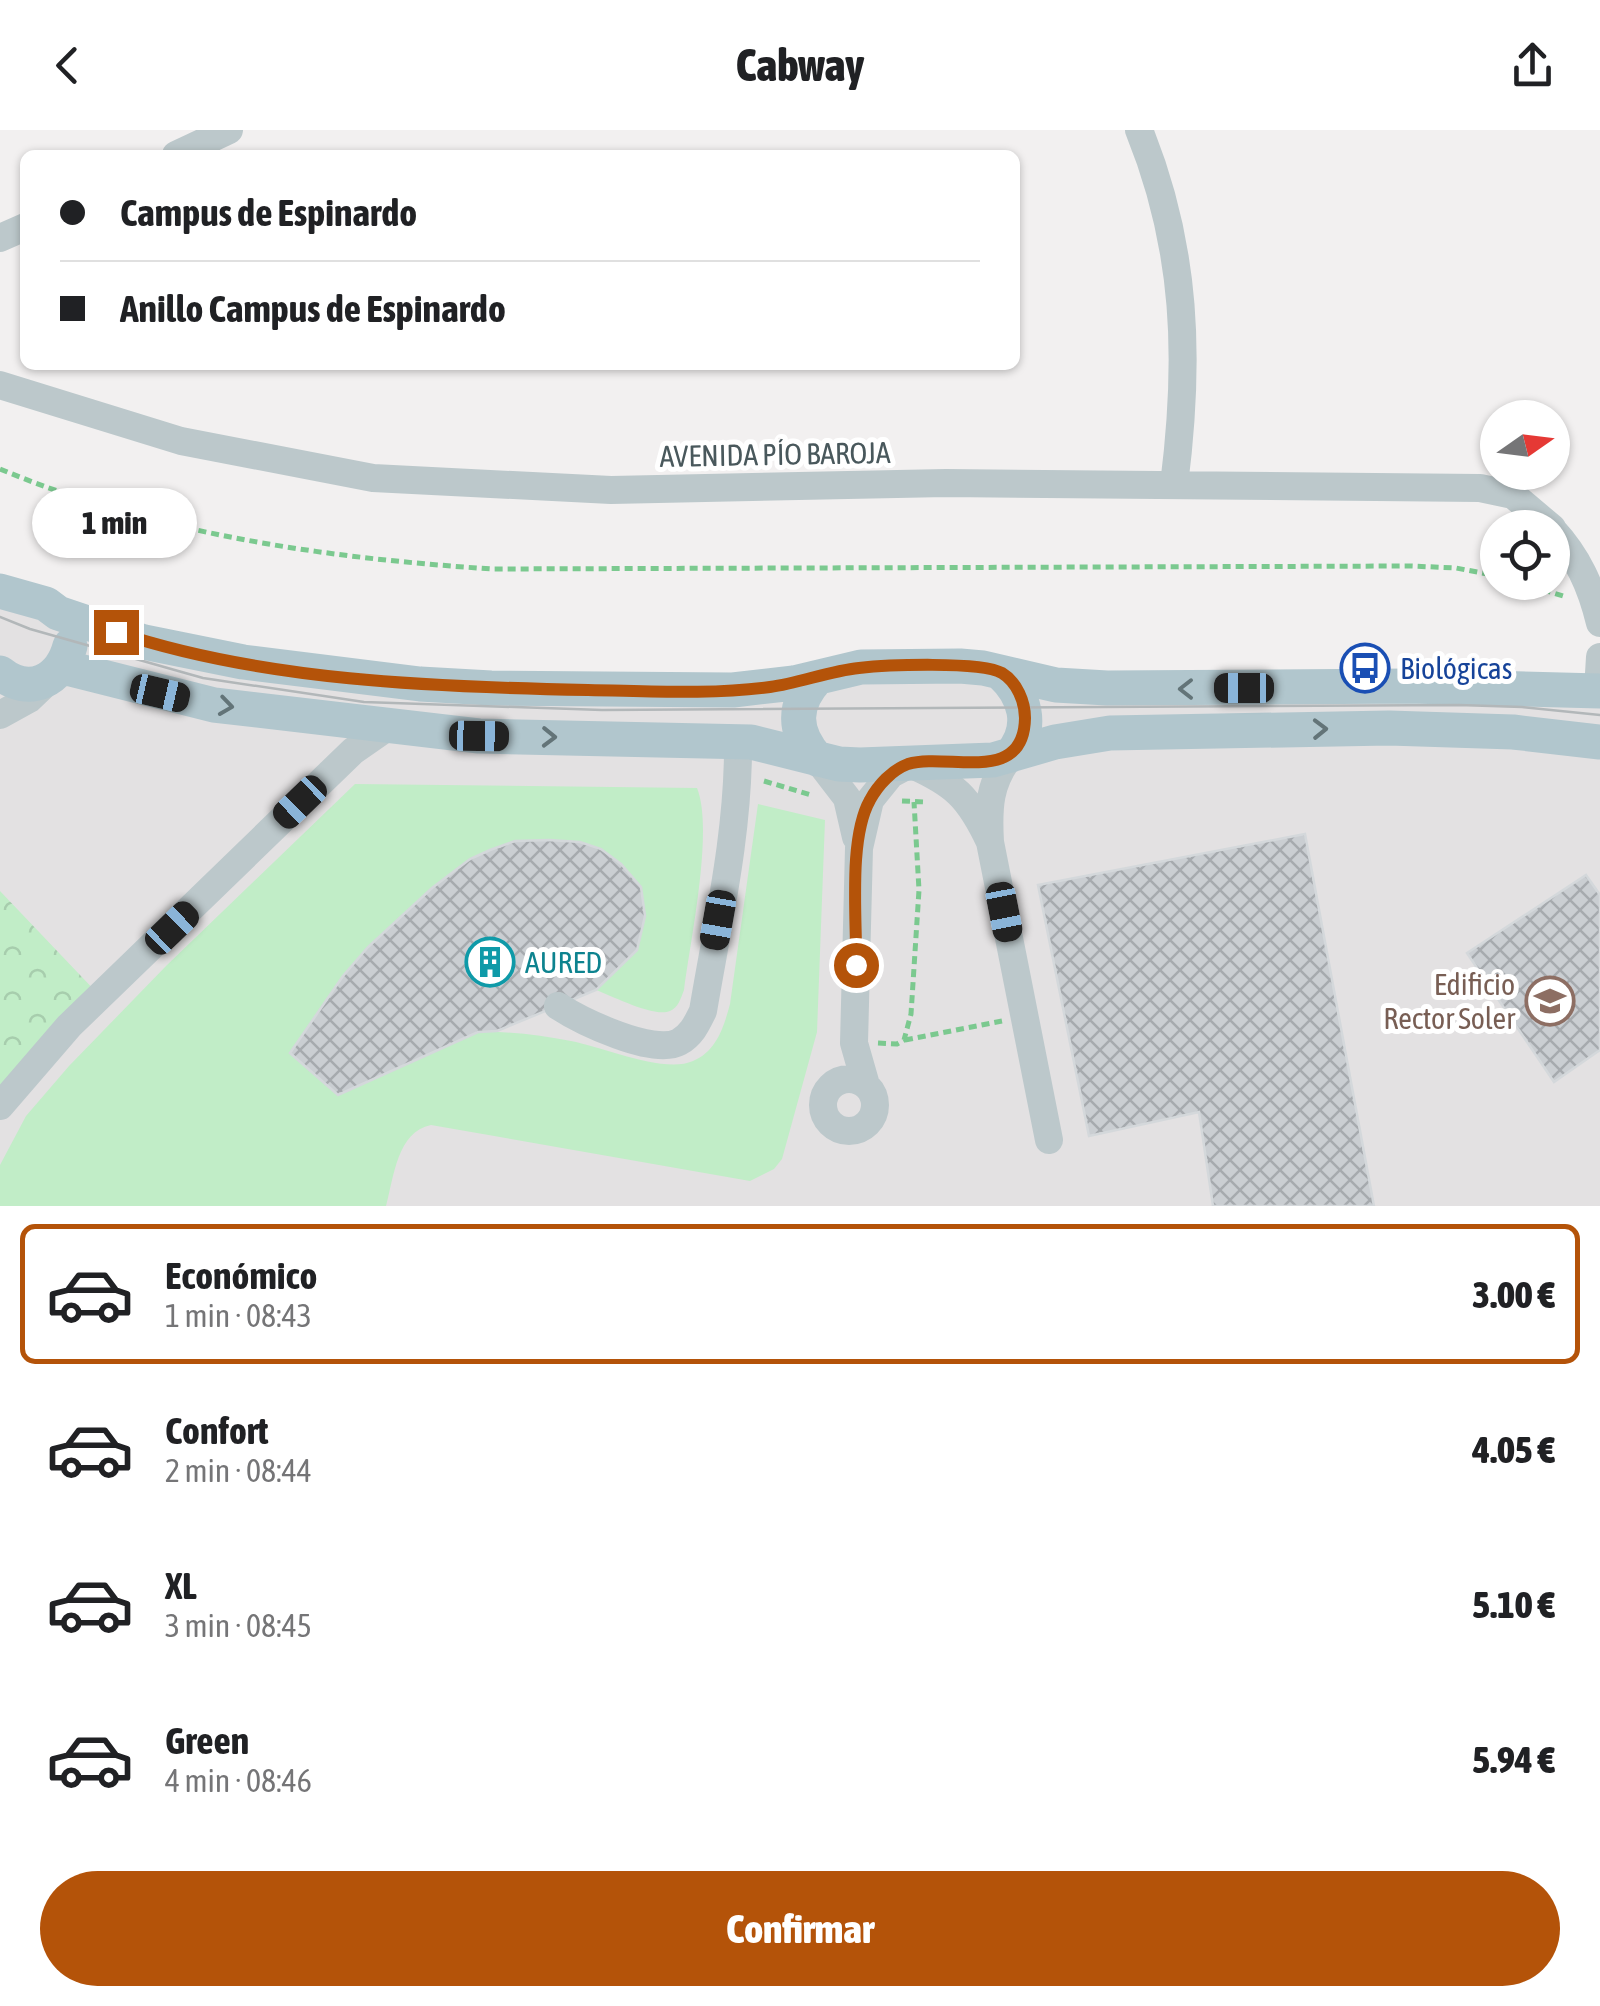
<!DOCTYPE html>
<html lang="es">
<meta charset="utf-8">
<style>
:root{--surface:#fff;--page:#f6f6f6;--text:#202124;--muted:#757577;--line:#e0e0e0;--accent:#b45309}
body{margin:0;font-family:"Asap Condensed",sans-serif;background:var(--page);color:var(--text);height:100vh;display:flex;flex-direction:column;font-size:38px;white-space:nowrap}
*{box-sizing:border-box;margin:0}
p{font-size:32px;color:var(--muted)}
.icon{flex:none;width:55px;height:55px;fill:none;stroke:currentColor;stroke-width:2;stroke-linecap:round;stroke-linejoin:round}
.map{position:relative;height:1076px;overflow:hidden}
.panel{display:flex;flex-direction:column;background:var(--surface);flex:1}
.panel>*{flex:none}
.guide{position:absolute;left:20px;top:20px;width:1000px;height:220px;border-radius:15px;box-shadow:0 2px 8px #0004;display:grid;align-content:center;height:220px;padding:0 40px;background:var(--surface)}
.needle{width:65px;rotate:76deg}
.fabs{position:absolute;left:1480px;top:270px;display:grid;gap:20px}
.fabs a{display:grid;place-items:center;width:90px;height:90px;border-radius:50%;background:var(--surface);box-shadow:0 2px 8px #0004;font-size:50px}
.end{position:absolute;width:45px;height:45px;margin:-22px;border:12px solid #b45309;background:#fff;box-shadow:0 0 0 5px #fff}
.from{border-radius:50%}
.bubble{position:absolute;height:70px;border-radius:35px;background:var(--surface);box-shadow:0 2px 8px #0004;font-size:32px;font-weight:800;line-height:70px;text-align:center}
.car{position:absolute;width:30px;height:60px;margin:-30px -15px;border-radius:12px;box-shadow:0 0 8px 2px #0007;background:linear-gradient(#222 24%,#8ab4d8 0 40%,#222 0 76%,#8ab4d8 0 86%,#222 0)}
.guide b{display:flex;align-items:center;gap:35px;height:95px;font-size:38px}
.guide b+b{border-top:2px solid var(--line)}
.guide i{width:25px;height:25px;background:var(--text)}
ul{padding:18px 0 0;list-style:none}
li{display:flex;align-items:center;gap:30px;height:140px;margin:0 20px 15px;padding:0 20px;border:5px solid transparent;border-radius:15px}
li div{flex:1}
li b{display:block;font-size:38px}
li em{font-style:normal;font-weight:800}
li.current{border-color:var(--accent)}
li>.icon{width:90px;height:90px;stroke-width:1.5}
.action{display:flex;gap:20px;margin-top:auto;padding:20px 40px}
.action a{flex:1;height:115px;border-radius:60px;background:var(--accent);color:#fff;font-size:40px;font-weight:800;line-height:115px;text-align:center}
header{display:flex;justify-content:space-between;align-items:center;height:130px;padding:0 40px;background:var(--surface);font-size:45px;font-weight:800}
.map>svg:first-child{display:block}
</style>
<header><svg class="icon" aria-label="back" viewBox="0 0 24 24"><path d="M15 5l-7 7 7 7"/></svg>Cabway<svg class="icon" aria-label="share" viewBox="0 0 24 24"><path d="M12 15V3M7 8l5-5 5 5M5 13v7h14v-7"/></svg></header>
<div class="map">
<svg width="1600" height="1076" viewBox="0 0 1600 1076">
<defs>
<pattern id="forest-crowns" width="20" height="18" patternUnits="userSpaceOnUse" patternTransform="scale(2.5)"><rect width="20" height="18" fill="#c1edc7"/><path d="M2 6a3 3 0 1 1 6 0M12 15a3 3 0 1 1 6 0" fill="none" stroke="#a7cdad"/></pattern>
<pattern id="building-cross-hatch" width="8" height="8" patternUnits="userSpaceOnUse" patternTransform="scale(2.5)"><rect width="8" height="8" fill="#caced2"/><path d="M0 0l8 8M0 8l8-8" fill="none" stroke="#a6aaae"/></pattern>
</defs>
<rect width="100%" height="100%" fill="#f2f0f0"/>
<path fill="#e3e1e2" d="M0,461L315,543L1600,561V1076H0Z"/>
<path fill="#c1edc7" d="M355,654L697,658C714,700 690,811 684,860C681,868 678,878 670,881C655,888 612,866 596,860L637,820L645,786L641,757L621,734L601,719L515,711L470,729L432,758L368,817L342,846L290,922L338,964L478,902C508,901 541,905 571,911C603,917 664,944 693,931C717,921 724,896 730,874L758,674L825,690L817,902L782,1029L774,1039L750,1051L431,995C397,1002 394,1047 386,1076H0V1035L26,986L69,936L167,835Z"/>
<path fill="url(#forest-crowns)" d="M0,761L100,866L0,976Z"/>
<path fill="url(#building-cross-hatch)" stroke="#d4d8db" stroke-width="2.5" d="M1305,704L1374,1076H1213L1199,982L1089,1006L1038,755Z
M549,710L580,712L601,719L621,734L641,757L645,786L637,820L596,860L497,901L478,902L338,965L290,923L343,846L368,817L432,758L470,729L490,720L515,711Z
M1586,745L1600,765V920L1554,952L1467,823Z"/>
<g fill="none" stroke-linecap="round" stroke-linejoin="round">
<path stroke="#7bc98f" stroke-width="5" stroke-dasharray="8 5" stroke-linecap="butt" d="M0,339C156,404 325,428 492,439L1411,436L1456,438L1498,446
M1518,452L1563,466
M764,651L811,665
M902,671L926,672
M905,910L1002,891
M878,913L897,914L904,910L911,884L919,760L914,672"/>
<path stroke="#bcc8cb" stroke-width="28" d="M1139,0C1187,118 1190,230 1174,355
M176,25L229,0
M0,108L25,97
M0,255L181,311L373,348L611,360L946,353L1480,358L1513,365L1552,398
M1552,399C1578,427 1591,456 1600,493
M1598,560L1600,527
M0,585L29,569L51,548
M1011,625C989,652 988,678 990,712L1049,1010
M817,629L847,668L856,707
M558,876C581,891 653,926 679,912C692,905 697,893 703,881C718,792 739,701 738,611
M823 975a26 26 0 1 1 52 0a26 26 0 1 1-52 0Z
M866,955L854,913L859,718L870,670L891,644L910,634C955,654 969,667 990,712
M0,976L69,896L353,621L389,596"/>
<path stroke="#b1c6cd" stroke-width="35" d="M0,461L46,474L58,483L144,512L243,532L420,554L491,558L733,560L794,553L861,537L960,536L983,538L1056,555L1107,558L1410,556L1600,561
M63,537L214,575L479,606L751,612L839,634L860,635L993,630L1055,612L1110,603L1389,598L1513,602L1600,612
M0,543C30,567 61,550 70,516
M1001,543C1025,565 1035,597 1011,625
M817,548C792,575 793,602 817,629"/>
<path stroke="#b2b7b9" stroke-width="2.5" d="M0,487L30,499L203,548L364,572L602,580L1459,575L1522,577L1600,585"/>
</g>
<defs><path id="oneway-chevron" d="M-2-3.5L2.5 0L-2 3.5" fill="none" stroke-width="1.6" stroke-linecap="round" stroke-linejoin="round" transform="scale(2.5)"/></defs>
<g stroke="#637478">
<use href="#oneway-chevron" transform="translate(1186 559) rotate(180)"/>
<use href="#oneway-chevron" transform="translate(226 576) rotate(8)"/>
<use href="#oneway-chevron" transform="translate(1320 599) rotate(-1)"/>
<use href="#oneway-chevron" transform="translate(549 607) rotate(1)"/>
</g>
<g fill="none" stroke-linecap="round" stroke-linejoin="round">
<path stroke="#b45309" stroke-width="12" d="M116,502C263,551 434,557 588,560C648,561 711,565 770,557C800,553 829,541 859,538C885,535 981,531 1002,543C1017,552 1025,572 1025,588C1024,656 948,622 908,634C892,640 878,655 870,670C848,709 857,790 856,835"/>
</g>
<defs>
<g id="bus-ring" transform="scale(2.5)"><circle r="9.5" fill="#fff" stroke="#1a4fb4" stroke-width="1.5"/><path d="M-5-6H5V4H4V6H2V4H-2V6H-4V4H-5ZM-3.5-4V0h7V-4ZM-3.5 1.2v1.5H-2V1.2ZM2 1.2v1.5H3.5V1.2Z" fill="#1a4fb4"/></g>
<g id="building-ring" transform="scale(2.5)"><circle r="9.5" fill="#fff" stroke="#0f9aa8" stroke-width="1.5"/><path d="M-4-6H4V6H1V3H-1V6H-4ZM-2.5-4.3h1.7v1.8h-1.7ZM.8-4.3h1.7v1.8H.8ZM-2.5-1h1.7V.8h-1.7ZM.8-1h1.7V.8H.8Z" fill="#0f9aa8"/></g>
<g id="university-ring" transform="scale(2.5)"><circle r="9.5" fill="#fff" stroke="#8d6e63" stroke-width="1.5"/><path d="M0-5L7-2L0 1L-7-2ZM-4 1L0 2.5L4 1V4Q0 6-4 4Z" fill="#8d6e63"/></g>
</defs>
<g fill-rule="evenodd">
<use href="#bus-ring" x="1365" y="538"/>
<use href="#building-ring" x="490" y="832"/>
<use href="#university-ring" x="1550" y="871"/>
</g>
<g text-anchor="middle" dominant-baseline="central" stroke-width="10" stroke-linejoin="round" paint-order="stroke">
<g font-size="30" fill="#49585c" stroke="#fff">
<text transform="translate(775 324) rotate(-1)">AVENIDA PÍO BAROJA</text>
</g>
<g font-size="30" fill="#164399" stroke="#fff" text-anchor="start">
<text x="1400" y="538">Biológicas</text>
</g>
<g font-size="30" fill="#0d838f" stroke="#fff" text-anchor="start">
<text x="525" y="832">AURED</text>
</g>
<g font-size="30" fill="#785e54" stroke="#fff" text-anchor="end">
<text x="1515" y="854">Edificio<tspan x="1515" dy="34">Rector Soler</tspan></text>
</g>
</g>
</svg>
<div class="fabs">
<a><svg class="needle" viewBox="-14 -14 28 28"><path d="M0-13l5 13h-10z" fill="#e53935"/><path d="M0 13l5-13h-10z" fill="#757577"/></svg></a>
<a><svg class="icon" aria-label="locate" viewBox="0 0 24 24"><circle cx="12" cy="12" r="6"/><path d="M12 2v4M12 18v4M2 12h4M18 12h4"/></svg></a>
</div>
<i class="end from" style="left:856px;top:835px"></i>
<i class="end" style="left:116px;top:502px"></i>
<div class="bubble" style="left:32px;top:358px;width:165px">1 min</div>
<i class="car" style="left:1244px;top:558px;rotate:270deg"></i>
<i class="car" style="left:160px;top:563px;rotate:103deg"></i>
<i class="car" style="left:479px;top:606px;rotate:91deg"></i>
<i class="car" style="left:300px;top:672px;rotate:226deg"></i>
<i class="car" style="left:1004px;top:782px;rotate:169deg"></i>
<i class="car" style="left:718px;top:790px;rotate:190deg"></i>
<i class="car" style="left:172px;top:798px;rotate:46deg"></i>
<div class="guide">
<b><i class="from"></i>Campus de Espinardo</b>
<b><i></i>Anillo Campus de Espinardo</b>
</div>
</div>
<section class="panel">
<ul>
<li class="current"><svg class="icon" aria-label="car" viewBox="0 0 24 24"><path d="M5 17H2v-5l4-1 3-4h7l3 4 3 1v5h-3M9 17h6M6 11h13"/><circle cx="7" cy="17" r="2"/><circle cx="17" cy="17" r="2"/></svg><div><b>Económico</b><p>1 min · 08:43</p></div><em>3.00 €</em></li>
<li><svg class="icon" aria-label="car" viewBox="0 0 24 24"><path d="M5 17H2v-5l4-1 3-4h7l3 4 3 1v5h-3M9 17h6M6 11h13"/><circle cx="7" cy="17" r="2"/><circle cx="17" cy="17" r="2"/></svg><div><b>Confort</b><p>2 min · 08:44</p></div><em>4.05 €</em></li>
<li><svg class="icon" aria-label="car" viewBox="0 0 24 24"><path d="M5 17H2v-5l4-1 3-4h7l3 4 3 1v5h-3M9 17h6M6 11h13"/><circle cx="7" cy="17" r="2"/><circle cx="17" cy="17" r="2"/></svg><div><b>XL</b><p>3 min · 08:45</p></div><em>5.10 €</em></li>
<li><svg class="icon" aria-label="car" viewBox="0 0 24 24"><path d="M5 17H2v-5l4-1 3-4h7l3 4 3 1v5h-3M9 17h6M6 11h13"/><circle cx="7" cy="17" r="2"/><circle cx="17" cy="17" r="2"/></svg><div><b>Green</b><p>4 min · 08:46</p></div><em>5.94 €</em></li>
</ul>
<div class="action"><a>Confirmar</a></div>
</section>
